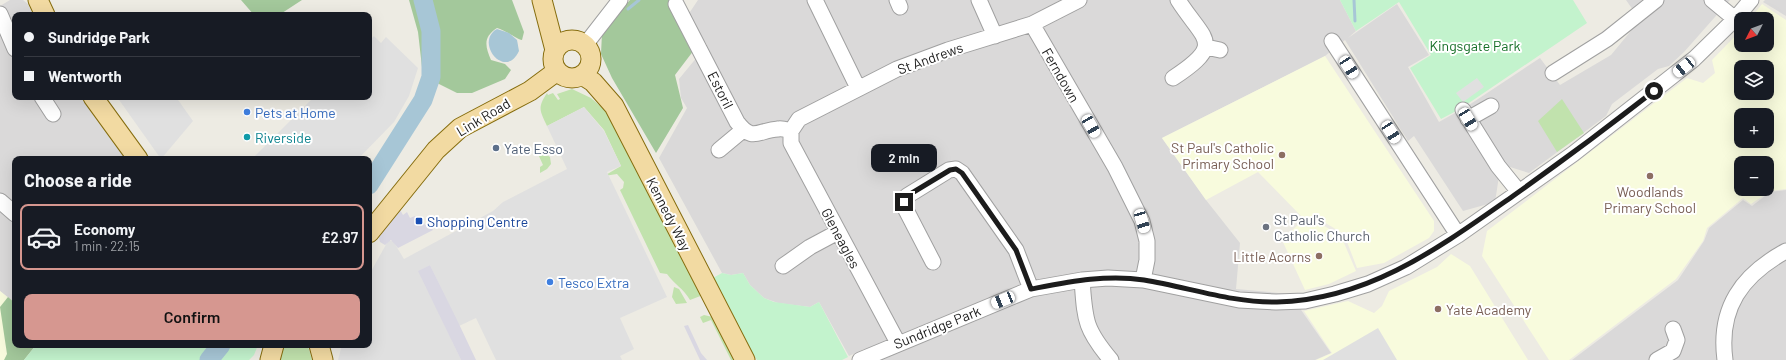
<!DOCTYPE html>
<meta charset="utf-8">
<style>
:root{--surface:#171b24;--page:#242831;--text:#f1f3f6;--muted:#9ea1a6;--line:#363941;--accent:#d69790}
body{margin:0;font-family:Barlow,sans-serif;background:var(--page);color:var(--text);height:100vh;display:flex;flex-direction:column;font-size:15px;white-space:nowrap}
*{box-sizing:border-box;margin:0}
p{font-size:13px;color:var(--muted)}
.icon{flex:none;width:22px;height:22px;fill:none;stroke:currentColor;stroke-width:2;stroke-linecap:round;stroke-linejoin:round}
.map{position:relative;flex:1;overflow:hidden}
.panel{position:absolute;left:12px;top:156px;width:360px;height:192px;display:flex;flex-direction:column;background:var(--surface);border-radius:8px;box-shadow:0 4px 16px #0002}
.panel>*{flex:none}
.banner{position:absolute;left:12px;top:12px;width:360px;height:88px;border-radius:8px;box-shadow:0 4px 16px #0002;display:grid;align-content:center;height:88px;padding:0 12px;background:var(--surface)}
.needle{width:26px;rotate:228deg}
.controls{position:absolute;left:1734px;top:12px;display:grid;gap:8px}
.controls a{display:grid;place-items:center;width:40px;height:40px;border-radius:8px;background:var(--surface);box-shadow:0 4px 16px #0002;font-size:20px}
.end{position:absolute;width:18px;height:18px;margin:-9px;border:5px solid #1c1c1c;background:#fff;box-shadow:0 0 0 2px #fff}
.from{border-radius:50%}
.bubble{position:absolute;height:28px;border-radius:8px;background:var(--surface);box-shadow:0 4px 16px #0002;font-size:13px;font-weight:600;line-height:28px;text-align:center}
.car{position:absolute;width:12px;height:24px;margin:-12px -6px;border-radius:5px;box-shadow:0 0 3px 1px #0007;background:linear-gradient(#fff 24%,#345 0 40%,#fff 0 76%,#345 0 86%,#fff 0)}
.banner b{display:flex;align-items:center;gap:14px;height:38px;font-size:15px}
.banner b+b{border-top:1px solid var(--line)}
.banner i{width:10px;height:10px;background:var(--text)}
ul{padding:0;list-style:none}
li{display:flex;align-items:center;gap:12px;height:66px;margin:0 8px 6px;padding:0 4px;border:2px solid transparent;border-radius:8px}
li div{flex:1}
li b{display:block;font-size:15px}
li em{font-style:normal;font-weight:600}
li.active{border-color:var(--accent)}
li>.icon{width:36px;height:36px;stroke-width:1.5}
h2{padding:0 12px;font-size:18px;line-height:48px}
.button{display:flex;gap:8px;margin-top:auto;padding:8px 12px}
.button a{flex:1;height:46px;border-radius:8px;background:var(--accent);color:#111;font-size:16px;font-weight:600;line-height:46px;text-align:center}
.map>svg:first-child{display:block}
</style>
<div class="map">
<svg width="1786" height="360" viewBox="0 0 1786 360">
<rect width="100%" height="100%" fill="#edebe3"/>
<path fill="#dad9d9" d="M10,0H23L28,4L33,15H15V97H81L127,159H15V303L0,291V6Z
M698,0H1340L1356,31L1348,38L1397,4L1429,55L1408,67L1439,122L1469,105L1540,58L1560,85L1611,55L1640,20L1626,0H1730L1684,52L1669,66L1658,69L1612,104L1606,116L1529,173L1510,167L1499,176L1495,202L1463,211L1414,136L1408,141L1345,40L1325,56L1162,138L1206,200L1240,243L1236,289L1290,294L1331,353L1315,360H870L864,349L849,356L819,302L810,307L778,303L764,298L750,285L743,273L731,275L722,273L659,158L687,108L681,98L679,79L707,45L688,15Z
M1765,0H1786V16L1763,2Z
M1786,190V360H1572L1678,280L1704,241L1709,228L1743,200L1752,206L1770,192Z"/>
<path fill="#f8fbdd" fill-rule="evenodd" d="M1762,4L1786,20V189L1770,191L1751,204L1743,198L1707,228L1703,241L1676,279L1569,360H1549L1482,256L1487,231L1687,78L1703,83L1715,73L1712,60L1741,30V45H1767V19H1750ZM1741,67H1767V93H1741ZM1741,115H1767V141H1741ZM1741,163H1767V189H1741Z
M1325,56L1434,221V231L1429,238L1384,263L1357,268L1344,234L1322,221L1304,219L1258,172L1206,200L1162,138Z
M1301,222L1305,225L1321,224L1341,236L1356,271L1329,284L1305,290L1282,240Z
M1451,254L1470,266L1528,360H1316L1332,353L1304,311L1348,301L1374,313L1382,306L1389,291L1437,267Z
M0,291L15,303V345H36L24,360H0Z"/>
<path fill="#c1e2ad" d="M572,89L591,98L607,112L703,295L690,300C684,289 674,284 667,274L660,273L620,190L623,188L624,182L617,174L604,176L621,166L604,130L584,107L547,126C540,111 537,108 547,93L548,95L553,93L558,100L560,99L557,94Z
M1562,99L1584,133L1557,152L1538,121Z
M542,152L550,157L551,164L547,169L540,173V167L543,165L538,154Z
M674,287L679,289L687,303L676,304L672,297Z
M704,315L717,318L739,360H731L711,320L703,323L700,317Z
M285,345H305L309,349L312,360H278Z"/>
<path fill="#a3c89b" d="M241,0H302L279,15H254Z
M409,0H512L524,32L522,40C517,39 505,30 497,28C483,37 485,46 491,60L505,64L511,70L505,79L472,93H457L423,76L418,32Z
M630,0H669L694,50L675,75L683,108L656,153L612,78L601,54L602,33Z
M8,297L15,303V345H36L24,360H4L7,354L0,307Z"/>
<path fill="#c3f3cd" d="M1340,0H1573L1587,23L1460,109L1441,119L1410,68L1431,55L1399,2L1356,31Z
M722,273L731,275L743,273L750,285L764,298L774,302L810,307L819,302L848,357L842,360H757L749,349L711,279Z
M36,345H258L254,355L249,360H24Z"/>
<path fill="#e0e0e0" d="M374,36L381,43L386,37L418,68L409,96L394,122L358,159H252L314,97H369V41Z
M1477,78L1484,87L1463,102L1456,93Z
M117,97H176L193,121L161,159Z
M584,107L604,131L621,166L607,172L667,297L620,318L634,349L620,356L622,360H496L476,318L459,326L430,265L419,271L461,360H338L342,345H369V275L388,241H393L404,259L493,211L503,202L567,169L547,126Z
M1378,328L1397,360H1323Z"/>
<path fill="#d9d7e2" d="M399,208L403,215L407,212L410,218L415,216L418,222L422,219L425,225L429,223L433,230L398,248L391,240L385,245L380,242L378,234Z
M430,265L458,322L476,360H461L418,271Z
M688,325L701,353L707,360H700L684,326Z"/>
<path fill="#a7c6d6" d="M497,29L509,33L517,40L519,51C505,81 474,42 497,29Z"/>
<g fill="none" stroke-linecap="round" stroke-linejoin="round">
<path stroke="#a7c6d6" stroke-width="3" d="M1354,0L1355,21
M628,9L639,0"/>
<path stroke="#a7c6d6" stroke-width="19" d="M369,185L423,100L431,77V31L423,0
M209,360L221,345"/>
<g stroke="#a0a0a0" stroke-width="17">
<path id="minor" d="M815,0L858,88
M897,0L900,7
M979,0L995,36
M1712,0L1735,19
M676,4L737,122C753,143 758,130 778,129C782,128 787,130 791,131
M0,14L15,49
M1032,24L1115,167L1142,221L1147,241V260L1143,280
M1332,41L1458,235
M585,45L620,0
M1206,47L1220,50
M1553,73L1607,39L1656,0
M1173,78C1226,43 1204,41 1178,0
M42,97L53,114
M1463,110L1498,166L1519,192
M1468,119L1491,106
M791,131L799,119L897,69L948,50L1032,24L1079,0
M791,131V143L898,343
M719,150L743,130
M0,201L15,214
M933,262L905,208L904,202L907,196L949,170L956,169L962,173L1016,250L1031,289
M783,266L810,247L838,232
M1082,280C1085,319 1084,328 1111,360
M860,360L1031,289L1082,280L1108,278L1143,280L1239,300L1276,302L1305,301L1335,294L1368,284L1406,267L1458,235L1573,154L1694,59L1735,19L1751,0
M1657,360L1673,351L1677,340L1673,329
M1725,360C1718,308 1742,275 1786,251"/>
</g>
<g stroke="#866d0e" stroke-width="21">
<path id="major" d="M38,0L45,15
M542,0L555,50
M553 59a19 19 0 1 1 38 0a19 19 0 1 1-38 0Z
M582,75L593,82L614,106L745,360
M93,97L138,159
M369,233L436,150L460,128L530,91L557,71
M319,345L323,360
M270,360L274,345"/>
</g>
<use href="#minor" stroke="#fff" stroke-width="15"/>
<use href="#major" stroke="#f2daa2" stroke-width="19"/>
</g>
<g fill="none" stroke-linecap="round" stroke-linejoin="round">
<path stroke="#1c1c1c" stroke-width="5" d="M904,202L907,196L950,170L956,169L962,173L1016,250L1031,289C1068,282 1106,274 1144,280C1188,287 1232,303 1277,302C1369,300 1440,247 1513,196C1561,162 1608,127 1654,91"/>
</g>
<g fill="#3f7fe0" stroke="#fff" stroke-width="1.5">
<circle cx="247" cy="112" r="4"/>
<circle cx="550" cy="282" r="4"/>
</g>
<circle fill="#0f9aa8" stroke="#fff" stroke-width="1.5" cx="247" cy="137" r="4"/>
<circle fill="#5c6f8a" stroke="#fff" stroke-width="1.5" cx="496" cy="148" r="4"/>
<g fill="#8d6e63" stroke="#fff" stroke-width="1.5">
<circle cx="1282" cy="155" r="4"/>
<circle cx="1650" cy="176" r="4"/>
<circle cx="1319" cy="256" r="4"/>
<circle cx="1438" cy="309" r="4"/>
</g>
<rect fill="#1a4fb4" stroke="#fff" stroke-width="1.5" x="415" y="217" width="8" height="8" rx="2"/>
<circle fill="#6b7280" stroke="#fff" stroke-width="1.5" cx="1266" cy="227" r="4"/>
<g text-anchor="middle" dominant-baseline="central" stroke-width="4" stroke-linejoin="round" paint-order="stroke">
<g font-size="14" fill="#166f28" stroke="#fff">
<text x="1475" y="45">Kingsgate Park</text>
</g>
<g font-size="14" fill="#1c1c1c" stroke="#fff">
<text transform="translate(930 58) rotate(-20)">St Andrews</text>
<text transform="translate(1061 75) rotate(60)">Ferndown</text>
<text transform="translate(721 90) rotate(63)">Estoril</text>
<text transform="translate(483 117) rotate(-31)">Link Road</text>
<text transform="translate(669 214) rotate(63)">Kennedy Way</text>
<text transform="translate(841 238) rotate(62)">Gleneagles</text>
<text transform="translate(937 327) rotate(-22)">Sundridge Park</text>
</g>
<g font-size="14" fill="#366cbe" stroke="#fff" text-anchor="start">
<text x="255" y="112">Pets at Home</text>
<text x="558" y="282">Tesco Extra</text>
</g>
<g font-size="14" fill="#0d838f" stroke="#fff" text-anchor="start">
<text x="255" y="137">Riverside</text>
</g>
<g font-size="14" fill="#785e54" stroke="#fff" text-anchor="end">
<text x="1274" y="147">St Paul's Catholic<tspan x="1274" dy="16">Primary School</tspan></text>
<text x="1650" y="191" text-anchor="middle">Woodlands<tspan x="1650" dy="16">Primary School</tspan></text>
<text x="1311" y="256">Little Acorns</text>
<text x="1446" y="309" text-anchor="start">Yate Academy</text>
</g>
<g font-size="14" fill="#4e5e75" stroke="#fff" text-anchor="start">
<text x="504" y="148">Yate Esso</text>
</g>
<g font-size="14" fill="#5b616d" stroke="#fff" text-anchor="start">
<text x="1274" y="219">St Paul's<tspan x="1274" dy="16">Catholic Church</tspan></text>
</g>
<g font-size="14" fill="#164399" stroke="#fff" text-anchor="start">
<text x="427" y="221">Shopping Centre</text>
</g>
</g>
</svg>
<div class="controls">
<a><svg class="needle" viewBox="-14 -14 28 28"><path d="M0-13l5 13h-10z" fill="#e53935"/><path d="M0 13l5-13h-10z" fill="#9ea1a6"/></svg></a>
<a><svg class="icon" aria-label="layers" viewBox="0 0 24 24"><path d="M12 4l9 5-9 5-9-5zM3 14l9 5 9-5"/></svg></a>
<a>+</a>
<a>−</a>
</div>
<i class="end from" style="left:1654px;top:91px"></i>
<i class="end" style="left:904px;top:202px"></i>
<div class="bubble" style="left:871px;top:144px;width:66px">2 min</div>
<i class="car" style="left:1349px;top:67px;rotate:147deg"></i>
<i class="car" style="left:1684px;top:67px;rotate:231deg"></i>
<i class="car" style="left:1468px;top:119px;rotate:149deg"></i>
<i class="car" style="left:1091px;top:126px;rotate:150deg"></i>
<i class="car" style="left:1391px;top:132px;rotate:147deg"></i>
<i class="car" style="left:1142px;top:221px;rotate:163deg"></i>
<i class="car" style="left:1003px;top:300px;rotate:248deg"></i>
<div class="banner">
<b><i class="from"></i>Sundridge Park</b>
<b><i></i>Wentworth</b>
</div>
<section class="panel">
<h2>Choose a ride</h2>
<ul>
<li class="active"><svg class="icon" aria-label="car" viewBox="0 0 24 24"><path d="M5 17H2v-5l4-1 3-4h7l3 4 3 1v5h-3M9 17h6M6 11h13"/><circle cx="7" cy="17" r="2"/><circle cx="17" cy="17" r="2"/></svg><div><b>Economy</b><p>1 min · 22:15</p></div><em>£2.97</em></li>
</ul>
<div class="button"><a>Confirm</a></div>
</section>
</div>
